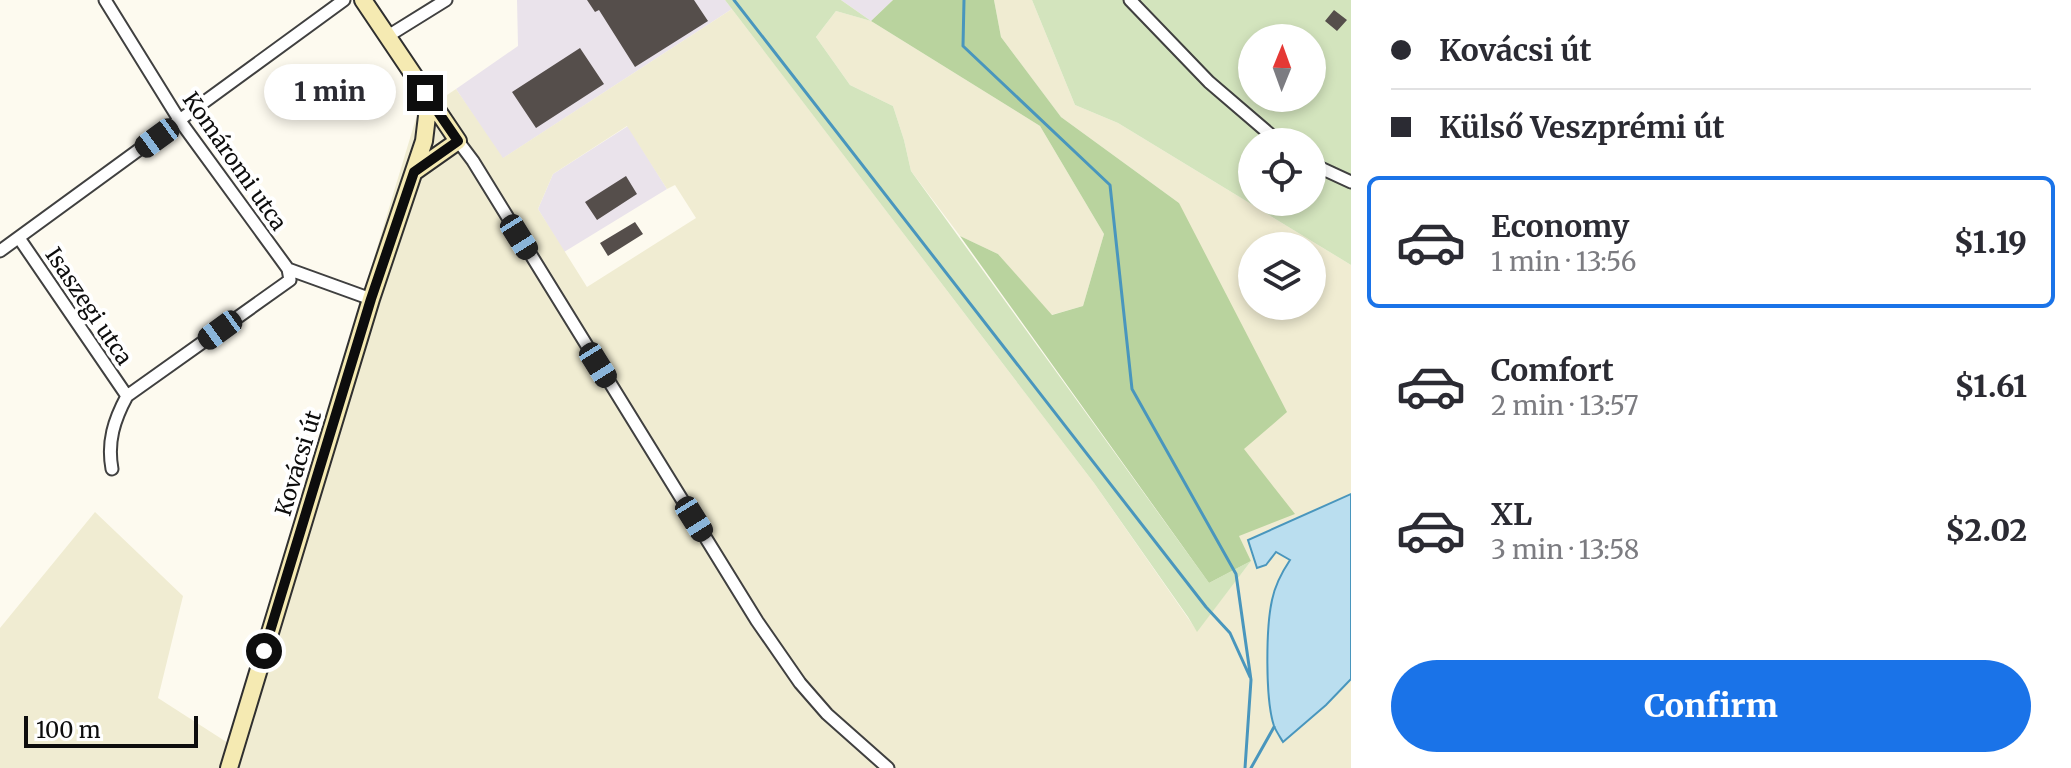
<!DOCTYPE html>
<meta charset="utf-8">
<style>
:root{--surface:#fff;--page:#f7f7f7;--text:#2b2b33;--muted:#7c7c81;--line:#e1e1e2;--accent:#1a73e8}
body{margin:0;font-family:Merriweather,serif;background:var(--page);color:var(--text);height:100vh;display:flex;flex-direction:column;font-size:30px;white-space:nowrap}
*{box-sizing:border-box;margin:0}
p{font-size:26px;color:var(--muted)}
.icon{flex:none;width:44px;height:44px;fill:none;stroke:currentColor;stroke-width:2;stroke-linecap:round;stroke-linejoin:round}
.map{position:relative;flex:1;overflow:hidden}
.panel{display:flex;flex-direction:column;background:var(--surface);width:720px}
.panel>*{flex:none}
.hud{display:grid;align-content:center;height:176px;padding:0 40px;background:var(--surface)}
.needle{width:52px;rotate:1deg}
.buttons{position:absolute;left:1238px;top:24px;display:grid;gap:16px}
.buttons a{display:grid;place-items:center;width:88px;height:88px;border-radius:50%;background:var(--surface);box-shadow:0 4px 12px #0003;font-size:40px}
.scale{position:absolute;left:24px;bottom:20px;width:174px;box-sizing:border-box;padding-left:8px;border:4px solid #0d0d0d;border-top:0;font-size:22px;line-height:28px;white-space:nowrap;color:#0d0d0d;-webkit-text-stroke:6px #fff;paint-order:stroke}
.end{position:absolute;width:36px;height:36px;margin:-18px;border:10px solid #0d0d0d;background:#fff;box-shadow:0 0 0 4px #fff}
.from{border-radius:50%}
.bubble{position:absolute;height:56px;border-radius:28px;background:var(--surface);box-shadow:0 4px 12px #0003;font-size:26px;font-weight:800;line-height:56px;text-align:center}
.car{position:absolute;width:24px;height:48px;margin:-24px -12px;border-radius:10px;box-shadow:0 0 6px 2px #0007;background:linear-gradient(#222 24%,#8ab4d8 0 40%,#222 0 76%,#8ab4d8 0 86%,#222 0)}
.hud b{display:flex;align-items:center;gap:28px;height:76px;font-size:30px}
.hud b+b{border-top:2px solid var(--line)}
.hud i{width:20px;height:20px;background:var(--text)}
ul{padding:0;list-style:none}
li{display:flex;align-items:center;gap:24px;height:132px;margin:0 16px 12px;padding:0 24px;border:4px solid transparent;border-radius:12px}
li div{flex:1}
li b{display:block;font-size:30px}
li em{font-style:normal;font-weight:800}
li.on{border-color:var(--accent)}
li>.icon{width:72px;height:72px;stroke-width:1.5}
.cta{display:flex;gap:16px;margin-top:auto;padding:16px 40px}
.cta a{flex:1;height:92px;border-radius:48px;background:var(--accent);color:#fff;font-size:32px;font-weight:800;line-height:92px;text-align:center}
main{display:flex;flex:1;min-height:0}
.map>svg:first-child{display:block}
</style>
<main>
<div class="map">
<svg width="1351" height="768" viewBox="0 0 1351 768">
<rect width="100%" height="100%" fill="#fdfaef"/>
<path fill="#eae3eb" d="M517,0H725L732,9L502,159L456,89L518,46Z
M841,0H893L871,21Z
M628,126L667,189L564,252L538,209L553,174Z"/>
<path fill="#f0ecd2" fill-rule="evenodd" d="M994,0H1032L1075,105L1118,123L1351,265V768H0V628L95,512L183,596L158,698L228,743L417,115L456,89L503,158L732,9L1094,483L1197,631L1251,561L1239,537L1243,449L1179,203L1061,117L1001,37ZM627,126L667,189L675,185L696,218L587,287L538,209L553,174ZM1252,246H1312V306H1252Z
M836,11L871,21L1040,126L1104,234L1083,306L1051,315L998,254L960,236L911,171L904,140L893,106L850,85L816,37Z"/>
<path fill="#d3e4bd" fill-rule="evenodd" d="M725,0H841L871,21L836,11L816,37L850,85L893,106L904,140L911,171L1209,583L1251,561L1197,632L1188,617L1094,483Z
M1032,0H1351V265L1118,123L1075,105ZM1252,38H1312V98H1252ZM1252,142H1312V202H1252Z"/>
<path fill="#b9d39e" d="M893,0H994L1001,37L1061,117L1179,203L1287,412L1244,449L1295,514L1239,536L1251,561L1209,583L960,236L998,254L1052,315L1083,306L1104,234L1040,126L871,21Z"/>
<path fill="#badeef" stroke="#4996bd" stroke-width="2" d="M1351,494V679L1326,705L1283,742C1280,737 1276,731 1274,726C1265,699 1266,627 1272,600C1275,585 1282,572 1290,560L1276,552L1266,565L1257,568L1248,540Z"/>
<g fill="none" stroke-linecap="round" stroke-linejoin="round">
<path stroke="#4996bd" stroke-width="3" d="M734,0L1206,607L1230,633L1250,677
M964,0L963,46L1110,185L1132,389L1236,574L1251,680L1245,768
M1251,768L1274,727"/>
</g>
<path fill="#554e4b" d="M587,0H694L708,21L635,67L599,10L595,12Z
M1334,10L1347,20L1337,31L1325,21Z
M580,48L604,84L536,128L512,92Z
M626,176L637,194L597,220L585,202Z
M635,222L643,234L608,256L600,243Z"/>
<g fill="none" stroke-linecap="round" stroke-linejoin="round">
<g stroke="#404040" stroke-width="15">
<path id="street" d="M105,0L180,121L288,269L371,299
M1130,0L1209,82L1279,142
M388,36L446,0
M458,141L473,161L757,621L800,683L827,714L888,768
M1312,164L1351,182
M19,238L127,396
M0,251L344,0
M112,469C107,442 114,420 127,396L290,280L288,269"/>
</g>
<g stroke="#2f2f2f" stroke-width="20">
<path id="secondary" d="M363,0L458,141L414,172
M229,768L371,299L424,141L427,116L425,93"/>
</g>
<use href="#street" stroke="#fff" stroke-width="11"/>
<use href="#secondary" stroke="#f5eab2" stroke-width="16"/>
</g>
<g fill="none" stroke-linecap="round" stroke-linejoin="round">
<path stroke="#0d0d0d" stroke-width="10" d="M264,651L371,299L414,172L458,141L425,93"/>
</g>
<g text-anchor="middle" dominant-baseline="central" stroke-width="8" stroke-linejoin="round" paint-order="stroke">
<g font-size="22" fill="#0d0d0d" stroke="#fff">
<text transform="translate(235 161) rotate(55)">Komáromi utca</text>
<text transform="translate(89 306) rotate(56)">Isaszegi utca</text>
<text transform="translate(298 463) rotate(-73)">Kovácsi út</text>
</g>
</g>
</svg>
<div class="buttons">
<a><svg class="needle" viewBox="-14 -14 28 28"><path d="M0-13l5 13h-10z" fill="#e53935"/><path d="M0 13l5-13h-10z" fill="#7c7c81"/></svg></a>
<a><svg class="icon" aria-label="locate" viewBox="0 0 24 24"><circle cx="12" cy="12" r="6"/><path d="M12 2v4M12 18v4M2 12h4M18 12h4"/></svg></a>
<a><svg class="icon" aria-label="layers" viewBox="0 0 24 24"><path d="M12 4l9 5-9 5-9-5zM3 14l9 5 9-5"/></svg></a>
</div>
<div class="scale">100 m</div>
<i class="end from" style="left:264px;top:651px"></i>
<i class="end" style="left:425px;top:93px"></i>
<div class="bubble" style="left:264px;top:64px;width:132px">1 min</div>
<i class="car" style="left:157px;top:138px;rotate:234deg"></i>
<i class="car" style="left:519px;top:237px;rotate:148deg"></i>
<i class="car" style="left:220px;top:330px;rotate:234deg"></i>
<i class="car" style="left:598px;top:365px;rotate:148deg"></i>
<i class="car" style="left:694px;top:519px;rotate:148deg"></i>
</div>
<section class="panel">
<div class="hud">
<b><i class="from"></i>Kovácsi út</b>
<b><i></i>Külső Veszprémi út</b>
</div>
<ul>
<li class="on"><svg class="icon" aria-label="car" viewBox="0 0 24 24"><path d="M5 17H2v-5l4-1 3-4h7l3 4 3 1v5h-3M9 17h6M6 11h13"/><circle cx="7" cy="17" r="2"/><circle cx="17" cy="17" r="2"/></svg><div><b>Economy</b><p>1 min · 13:56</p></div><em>$1.19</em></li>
<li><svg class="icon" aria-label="car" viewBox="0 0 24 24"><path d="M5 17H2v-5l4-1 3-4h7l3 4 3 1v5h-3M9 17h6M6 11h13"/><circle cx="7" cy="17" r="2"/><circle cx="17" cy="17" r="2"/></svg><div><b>Comfort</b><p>2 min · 13:57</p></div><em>$1.61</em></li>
<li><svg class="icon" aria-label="car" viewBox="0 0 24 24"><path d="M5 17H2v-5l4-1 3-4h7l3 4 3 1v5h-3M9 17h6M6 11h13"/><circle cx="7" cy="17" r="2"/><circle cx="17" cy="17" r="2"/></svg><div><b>XL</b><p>3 min · 13:58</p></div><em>$2.02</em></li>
</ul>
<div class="cta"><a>Confirm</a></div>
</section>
</main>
